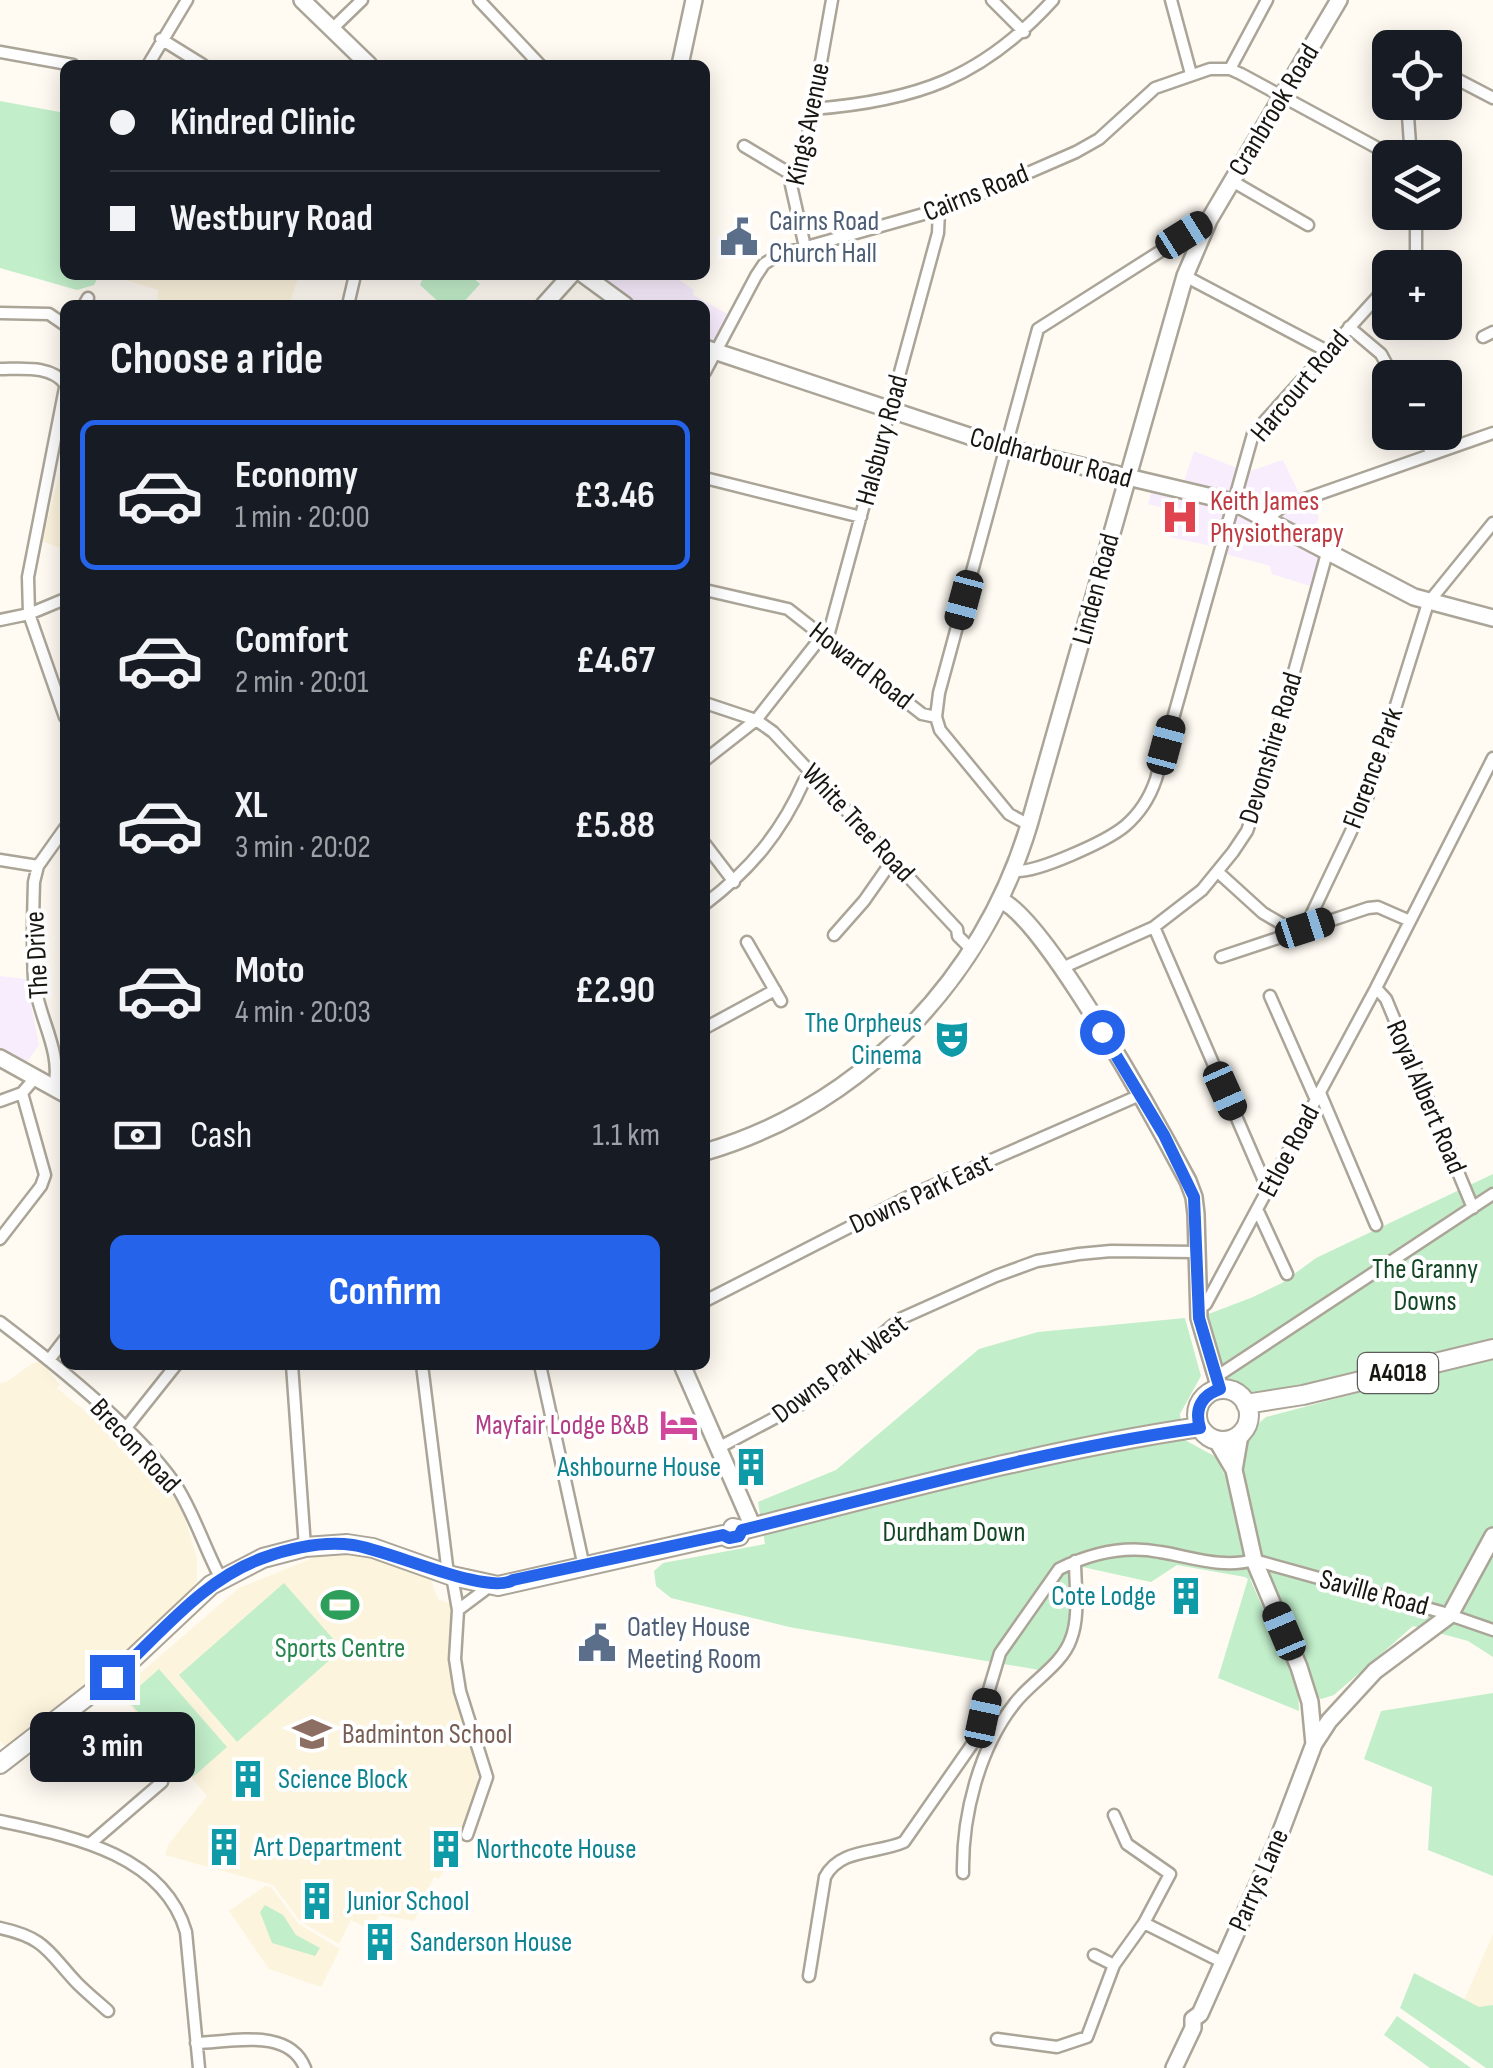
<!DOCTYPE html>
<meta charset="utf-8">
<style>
:root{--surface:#171b24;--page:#242831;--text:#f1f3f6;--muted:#9ea1a6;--line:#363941;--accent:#2563eb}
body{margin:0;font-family:"Sofia Sans Condensed",sans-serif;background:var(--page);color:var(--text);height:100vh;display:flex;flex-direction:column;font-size:38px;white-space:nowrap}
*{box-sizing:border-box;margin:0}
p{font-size:32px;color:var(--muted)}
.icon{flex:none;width:55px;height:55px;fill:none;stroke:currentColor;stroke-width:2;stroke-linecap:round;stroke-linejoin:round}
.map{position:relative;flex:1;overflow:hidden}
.details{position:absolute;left:60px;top:300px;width:650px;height:1070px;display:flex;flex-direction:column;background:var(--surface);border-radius:15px;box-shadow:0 5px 25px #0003}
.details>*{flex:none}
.top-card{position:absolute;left:60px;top:60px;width:650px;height:220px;border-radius:15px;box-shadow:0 5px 25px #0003;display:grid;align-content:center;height:220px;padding:0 50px;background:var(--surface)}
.controls{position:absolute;left:1372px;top:30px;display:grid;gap:20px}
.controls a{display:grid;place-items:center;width:90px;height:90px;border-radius:15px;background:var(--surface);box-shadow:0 5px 25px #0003;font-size:50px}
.end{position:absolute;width:45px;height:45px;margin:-22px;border:12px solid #2563eb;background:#fff;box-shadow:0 0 0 5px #fff}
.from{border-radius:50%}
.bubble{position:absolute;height:70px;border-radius:15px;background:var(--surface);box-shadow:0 5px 25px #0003;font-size:32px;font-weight:700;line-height:70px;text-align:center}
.car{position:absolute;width:30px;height:60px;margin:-30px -15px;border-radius:12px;box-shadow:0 0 8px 2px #0007;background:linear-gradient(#222 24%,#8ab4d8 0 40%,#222 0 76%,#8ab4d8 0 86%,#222 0)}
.top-card b{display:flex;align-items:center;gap:35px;height:95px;font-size:38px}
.top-card b+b{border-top:2px solid var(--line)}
.top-card i{width:25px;height:25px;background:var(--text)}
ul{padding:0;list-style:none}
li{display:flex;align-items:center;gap:30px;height:150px;margin:0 20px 15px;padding:0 30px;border:5px solid transparent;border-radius:15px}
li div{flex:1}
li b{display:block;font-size:38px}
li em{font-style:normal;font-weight:700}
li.selected{border-color:var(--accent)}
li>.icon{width:90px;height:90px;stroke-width:1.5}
h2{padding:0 50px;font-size:45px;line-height:120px}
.pay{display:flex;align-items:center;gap:25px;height:110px;padding:0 50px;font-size:38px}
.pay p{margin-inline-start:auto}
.button{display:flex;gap:20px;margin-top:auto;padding:20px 50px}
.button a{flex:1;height:115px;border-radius:15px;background:var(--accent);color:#fff;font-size:40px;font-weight:700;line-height:115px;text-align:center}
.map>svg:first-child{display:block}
</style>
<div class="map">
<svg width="1493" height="2068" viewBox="0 0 1493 2068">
<rect width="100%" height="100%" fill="#fffbf3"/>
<path fill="#f8edfd" d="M600,275H672L694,290L693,295L733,317L716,349L705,343V305H639Z
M1194,451L1247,472L1283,460L1299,493L1308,491L1319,518L1312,531L1320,560L1313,587L1272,574L1270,566L1226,554V549L1169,537L1176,512L1148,504L1155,478L1183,484Z
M0,976L26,979L39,1045L27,1062L0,1048Z"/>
<path fill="#fdf4de" d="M299,275L289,305H157L158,290L112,276Z
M65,472V550L42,541L59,475Z
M41,1361L60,1385L57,1388L142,1458L166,1483L183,1513L197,1558V1581L183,1601L13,1755L0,1741V1383L6,1382L33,1363Z
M350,1554L403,1565L430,1577L438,1599L454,1605L452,1655L478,1759V1787L463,1837L439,1879L434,1877L414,1921L379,1915L371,1930L351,1920L339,1944L301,1922L273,1885L165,1855L168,1845L207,1796L118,1692L239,1588L320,1555Z
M265,1886L271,1887L299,1924L340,1949L321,1987L269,1969L229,1911Z
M1493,1934V2009L1490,2016L1463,2003Z"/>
<path fill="#c2eeca" d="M0,101L65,113V275H99L94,285L77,290L0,268Z
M424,275H470L480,284L461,305H442L420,285Z
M1493,1174V1338L1253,1402L1217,1381L1206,1315L1253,1297L1282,1283L1316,1258Z
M1185,1318L1201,1376L1180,1414L1183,1439L1216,1457L1224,1474L1243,1471C1243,1452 1250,1429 1266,1417L1493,1357V1657L1468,1641L1413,1626L1334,1695L1321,1699L1316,1695L1272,1585L1250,1579L1298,1687L1299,1711L1218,1678L1248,1579L1245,1577L1177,1565L1151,1582L1073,1565C1072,1611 1077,1638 1039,1670L789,1627L671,1598L656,1586L654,1571L663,1563L765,1544L758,1502L836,1470L979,1349L1038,1332Z
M284,1583L342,1649L237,1742L179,1675Z
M159,1669L227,1747L193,1777L126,1698Z
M1493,1693V1876L1428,1850L1432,1787L1364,1759L1381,1711Z
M265,1905L283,1915L296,1935L320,1948L315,1956L272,1943L260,1912Z
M1414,1973L1479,2007L1493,2005V2068H1486L1400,2008Z
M1397,2016L1471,2068H1430L1384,2035Z"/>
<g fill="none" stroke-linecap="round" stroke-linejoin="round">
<g stroke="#aba598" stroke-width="15">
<path id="street" d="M479,0L540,65
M992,0L1024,32
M1171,0L1191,74
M332,29L362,0
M161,39L203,65
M0,52L73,65
M148,65L187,0
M1230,69L1267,0
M1445,73L1493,98
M1407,102L1411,158
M812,109C916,101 982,78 1053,0
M744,146L794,176
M1232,181L1308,225
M805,247L791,185L808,135L832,0
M1404,268L1416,252V212
M1185,276L1327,351
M84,305L88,298
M348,305L355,275
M0,313L49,314L65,325
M1349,327L1381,354L1394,378
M1483,337L1493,332
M0,369C22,369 51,365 65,384
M705,372L756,276L764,264L778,255L952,206L1076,152L1099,139L1155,88L1210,69H1230L1241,74L1396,158
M65,388L28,577L29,614L65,717
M1421,432L1432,454
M705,478L861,517
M1267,519L1282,507L1493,433
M705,590L788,609L922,714L936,717
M0,620L29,614L65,599
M827,640L938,233L939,210
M705,703L756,720L773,732L957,929L958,936L972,950
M705,760L756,720L822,636
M1029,825L1009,814L940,730L936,717L939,693L1038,329L1208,221
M705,844L734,882
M0,860L38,866
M1015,871C1037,873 1107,841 1125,826C1139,814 1150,797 1156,779L1253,434L1390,283
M1219,873L1263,913L1294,931
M705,904C750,870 781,833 804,781L811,774
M1154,927L1268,1190
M1305,928L1367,798L1428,603L1493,523
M834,935L864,901L892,861
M747,942L781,1001
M1221,957L1368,908L1378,907L1410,921
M1062,968L1154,927L1202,890L1233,852L1247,831L1261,791L1327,553
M1376,988L1386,999L1473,1208
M1270,996L1316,1100
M705,1028L775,990
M54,1087C63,1052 37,1015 34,979C32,947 33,914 34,882L38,866L65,828
M1320,1093L1376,1225
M0,1101L22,1093L35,1078
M1257,1209L1287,1274
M0,1239L41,1186L45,1175L22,1093
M705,1301L916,1193L1140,1095
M1198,1310L1206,1304L1376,988L1493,758
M0,1322C54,1363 140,1431 177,1487C195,1516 205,1549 221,1579
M49,1360L65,1339
M292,1365L305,1547
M422,1365L448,1574
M540,1365L584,1567
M1216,1377L1493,1194
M125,1429L176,1365
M718,1448L801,1404L900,1319L996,1276L1037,1261L1079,1254L1111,1251L1196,1252
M452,1576L458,1610L455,1659L460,1691L487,1777L467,1835
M458,1610L490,1586
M0,1821C69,1836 163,1853 186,1932L199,2068
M91,1843L162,1782
M963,1873C962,1816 979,1748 1015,1703C1031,1682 1062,1665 1071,1639C1080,1616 1075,1585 1075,1561
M1144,1923L1222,1962
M0,1928C46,1938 48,1952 77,1983C87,1993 98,2002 108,2011
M1094,1955L1114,1965
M809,1976L825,1877C840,1848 877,1854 904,1842L973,1743L1000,1653L1059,1569C1091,1553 1124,1545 1160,1552C1192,1557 1222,1569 1254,1560L1441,1612L1493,1630
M997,2039L1057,2047L1087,2037L1114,1965L1144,1923L1170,1874L1127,1844L1114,1815
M196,2043C232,2042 289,2027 305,2068"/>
</g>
<g stroke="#aba598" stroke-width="20">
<path id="secondary" d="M302,0L369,65
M680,65L694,0
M584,275L625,305
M544,305L571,275
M705,348L1005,448L1233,502L1414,597L1493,618
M1000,900C1045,917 1161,1130 1188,1181L1194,1197L1196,1214L1199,1318L1220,1389
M0,1058L65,1094
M705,1152C861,1106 982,980 1029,825L1185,276L1209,220L1339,0
M682,1365L753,1527
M1217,1441L1234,1470L1254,1560L1299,1667L1310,1702L1314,1744
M1234,1470L1240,1435
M1174,2068L1193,2028V2019L1200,2014L1278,1839L1314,1744L1329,1721L1375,1671L1450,1615L1493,1536"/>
</g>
<g stroke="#aba598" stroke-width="22">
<path id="primary" d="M1197 1415a26 26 0 1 1 52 0a26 26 0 1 1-52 0Z
M1246,1404L1303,1395L1493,1349
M733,1528L742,1530C894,1492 1045,1450 1200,1427
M0,1764L112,1677H117L126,1670V1665L211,1585L263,1558L305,1547L347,1544L373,1548L452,1576L498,1586L723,1535L729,1538L739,1536L742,1530"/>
</g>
<use href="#street" stroke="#fff" stroke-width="10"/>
<use href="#secondary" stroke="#fff" stroke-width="15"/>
<use href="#primary" stroke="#fff" stroke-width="18"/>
</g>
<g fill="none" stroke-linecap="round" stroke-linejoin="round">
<path stroke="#2563eb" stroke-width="12" d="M112,1677H117L126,1670V1665C168,1625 207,1578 263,1558C291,1548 323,1541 353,1545C389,1550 488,1596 513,1580L723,1535L729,1538L739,1536L742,1530C894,1493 1045,1449 1200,1428C1194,1408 1202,1395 1220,1389L1199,1318L1194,1197L1164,1135L1102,1032"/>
</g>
<defs>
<g id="civic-bare" transform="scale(3)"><path d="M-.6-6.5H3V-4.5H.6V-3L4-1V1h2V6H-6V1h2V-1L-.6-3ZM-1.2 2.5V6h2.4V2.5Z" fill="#5c6f8a" stroke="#fff" stroke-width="2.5" paint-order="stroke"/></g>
<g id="hospital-bare" transform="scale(3)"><path d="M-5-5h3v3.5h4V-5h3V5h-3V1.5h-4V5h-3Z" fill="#e0444e" stroke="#fff" stroke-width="2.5" paint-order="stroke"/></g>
<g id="theatre-bare" transform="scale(3)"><path d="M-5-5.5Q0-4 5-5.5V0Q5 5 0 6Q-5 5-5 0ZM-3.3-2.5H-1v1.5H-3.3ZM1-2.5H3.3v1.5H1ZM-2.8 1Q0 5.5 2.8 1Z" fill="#0f9aa8" stroke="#fff" stroke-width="2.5" paint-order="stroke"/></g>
<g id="hotel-bare" transform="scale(3)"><path d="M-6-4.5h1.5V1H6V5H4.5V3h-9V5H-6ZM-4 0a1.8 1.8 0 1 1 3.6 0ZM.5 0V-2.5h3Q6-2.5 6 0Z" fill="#d1479c" stroke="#fff" stroke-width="2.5" paint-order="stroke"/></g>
<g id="building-bare" transform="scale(3)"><path d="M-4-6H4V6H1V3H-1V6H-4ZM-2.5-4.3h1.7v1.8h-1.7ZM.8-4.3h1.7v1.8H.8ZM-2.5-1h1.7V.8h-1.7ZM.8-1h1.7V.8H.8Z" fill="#0f9aa8" stroke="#fff" stroke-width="2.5" paint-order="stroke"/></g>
<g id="stadium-bare" transform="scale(3)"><path d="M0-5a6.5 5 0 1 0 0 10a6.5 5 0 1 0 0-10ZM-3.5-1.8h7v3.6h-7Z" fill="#2e9e5b" stroke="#fff" stroke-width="2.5" paint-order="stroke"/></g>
<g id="school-bare" transform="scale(3)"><path d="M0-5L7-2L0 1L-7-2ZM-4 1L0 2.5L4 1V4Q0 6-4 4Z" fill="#8d6e63" stroke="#fff" stroke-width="2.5" paint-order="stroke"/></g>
</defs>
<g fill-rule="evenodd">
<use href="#civic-bare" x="739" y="237"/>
<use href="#hospital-bare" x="1180" y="517"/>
<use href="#theatre-bare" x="952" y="1039"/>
<use href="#hotel-bare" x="679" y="1425"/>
<use href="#building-bare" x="751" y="1467"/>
<use href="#building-bare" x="1186" y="1596"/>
<use href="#stadium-bare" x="340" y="1605"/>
<use href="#civic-bare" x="597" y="1643"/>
<use href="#school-bare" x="312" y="1734"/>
<use href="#building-bare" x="248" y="1779"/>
<use href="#building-bare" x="224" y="1847"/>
<use href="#building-bare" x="446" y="1849"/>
<use href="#building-bare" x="317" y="1901"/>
<use href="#building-bare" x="380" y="1942"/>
</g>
<g text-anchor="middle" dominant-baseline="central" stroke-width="8" stroke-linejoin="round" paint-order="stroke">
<rect fill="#fff" stroke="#5d5c58" stroke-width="2.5" x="1358" y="1353" width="80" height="40" rx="8"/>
<g font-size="25" font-weight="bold" fill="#181611">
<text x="1398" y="1373">A4018</text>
</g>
<g font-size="28" fill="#181611" stroke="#fff">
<text transform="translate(1274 110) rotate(-59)">Cranbrook Road</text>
<text transform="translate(808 124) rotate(-78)">Kings Avenue</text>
<text transform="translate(976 193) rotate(-22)">Cairns Road</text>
<text transform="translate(1300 386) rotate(-50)">Harcourt Road</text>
<text transform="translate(882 440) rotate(-75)">Halsbury Road</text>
<text transform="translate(1051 458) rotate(15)">Coldharbour Road</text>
<text transform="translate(1096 589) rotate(-75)">Linden Road</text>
<text transform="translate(861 666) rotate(38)">Howard Road</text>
<text transform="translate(1271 748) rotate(-73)">Devonshire Road</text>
<text transform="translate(1373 768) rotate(-70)">Florence Park</text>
<text transform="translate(858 823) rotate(47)">White Tree Road</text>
<text transform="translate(37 955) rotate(-93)">The Drive</text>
<text transform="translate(1426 1097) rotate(67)">Royal Albert Road</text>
<text transform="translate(1289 1151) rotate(-62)">Etloe Road</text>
<text transform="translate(921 1194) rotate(-25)">Downs Park East</text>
<text transform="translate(840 1369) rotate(-37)">Downs Park West</text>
<text transform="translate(135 1446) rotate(47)">Brecon Road</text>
<text transform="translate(1374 1593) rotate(15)">Saville Road</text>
<text transform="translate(1259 1880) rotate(-66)">Parrys Lane</text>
</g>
<g font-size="28" fill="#4e5e75" stroke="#fff" text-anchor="start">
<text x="769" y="221">Cairns Road<tspan x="769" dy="32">Church Hall</tspan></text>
<text x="627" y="1627">Oatley House<tspan x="627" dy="32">Meeting Room</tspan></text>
</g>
<g font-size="28" fill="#be3a42" stroke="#fff" text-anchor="start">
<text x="1210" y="501">Keith James<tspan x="1210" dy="32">Physiotherapy</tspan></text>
</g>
<g font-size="28" fill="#0d838f" stroke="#fff" text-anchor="start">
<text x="922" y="1023" text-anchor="end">The Orpheus<tspan x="922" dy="32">Cinema</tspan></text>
<text x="721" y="1467" text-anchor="end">Ashbourne House</text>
<text x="1156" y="1596" text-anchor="end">Cote Lodge</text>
<text x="278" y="1779">Science Block</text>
<text x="254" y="1847">Art Department</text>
<text x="476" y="1849">Northcote House</text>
<text x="347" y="1901">Junior School</text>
<text x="410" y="1942">Sanderson House</text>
</g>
<g font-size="28" fill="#134724" stroke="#fff">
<text x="1425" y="1269">The Granny<tspan x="1425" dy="32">Downs</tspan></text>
<text x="954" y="1532">Durdham Down</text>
</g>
<g font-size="28" fill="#b23c85" stroke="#fff" text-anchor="end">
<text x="649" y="1425">Mayfair Lodge B&amp;B</text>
</g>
<g font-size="28" fill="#27864d" stroke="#fff">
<text x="340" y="1648">Sports Centre</text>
</g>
<g font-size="28" fill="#785e54" stroke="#fff" text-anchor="start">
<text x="342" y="1734">Badminton School</text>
</g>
</g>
</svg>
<div class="controls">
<a><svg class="icon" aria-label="locate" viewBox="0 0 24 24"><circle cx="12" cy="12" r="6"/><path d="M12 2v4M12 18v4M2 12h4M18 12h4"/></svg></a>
<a><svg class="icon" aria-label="layers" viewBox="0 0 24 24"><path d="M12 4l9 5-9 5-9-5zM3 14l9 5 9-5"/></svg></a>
<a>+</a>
<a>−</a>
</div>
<i class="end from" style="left:1102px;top:1032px"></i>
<i class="end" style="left:112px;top:1677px"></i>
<div class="bubble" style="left:30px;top:1712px;width:165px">3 min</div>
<i class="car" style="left:1184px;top:235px;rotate:58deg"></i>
<i class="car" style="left:964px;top:600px;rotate:195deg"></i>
<i class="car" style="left:1166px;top:745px;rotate:15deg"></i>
<i class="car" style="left:1305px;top:928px;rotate:72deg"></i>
<i class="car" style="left:1225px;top:1091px;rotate:156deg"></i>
<i class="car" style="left:1284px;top:1631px;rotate:337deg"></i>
<i class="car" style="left:983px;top:1718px;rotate:12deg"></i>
<div class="top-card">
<b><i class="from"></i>Kindred Clinic</b>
<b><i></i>Westbury Road</b>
</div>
<section class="details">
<h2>Choose a ride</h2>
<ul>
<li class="selected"><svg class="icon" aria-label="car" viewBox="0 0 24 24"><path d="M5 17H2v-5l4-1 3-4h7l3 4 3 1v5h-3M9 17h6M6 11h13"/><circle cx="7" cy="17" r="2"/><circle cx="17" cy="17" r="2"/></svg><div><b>Economy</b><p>1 min · 20:00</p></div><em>£3.46</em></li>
<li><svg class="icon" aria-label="car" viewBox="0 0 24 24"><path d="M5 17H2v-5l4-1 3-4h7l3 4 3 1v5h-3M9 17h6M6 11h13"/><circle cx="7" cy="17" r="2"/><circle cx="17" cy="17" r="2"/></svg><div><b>Comfort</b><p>2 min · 20:01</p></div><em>£4.67</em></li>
<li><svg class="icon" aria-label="car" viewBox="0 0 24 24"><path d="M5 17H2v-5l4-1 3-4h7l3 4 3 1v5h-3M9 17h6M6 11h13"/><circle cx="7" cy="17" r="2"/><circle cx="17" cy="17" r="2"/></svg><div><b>XL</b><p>3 min · 20:02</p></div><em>£5.88</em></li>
<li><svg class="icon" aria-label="car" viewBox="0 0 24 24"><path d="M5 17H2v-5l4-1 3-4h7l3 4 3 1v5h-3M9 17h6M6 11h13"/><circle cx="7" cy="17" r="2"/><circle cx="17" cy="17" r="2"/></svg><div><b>Moto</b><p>4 min · 20:03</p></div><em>£2.90</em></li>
</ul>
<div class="pay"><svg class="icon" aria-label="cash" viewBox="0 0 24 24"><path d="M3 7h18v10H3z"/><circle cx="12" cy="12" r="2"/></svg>Cash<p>1.1 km</p></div>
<div class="button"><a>Confirm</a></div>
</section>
</div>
